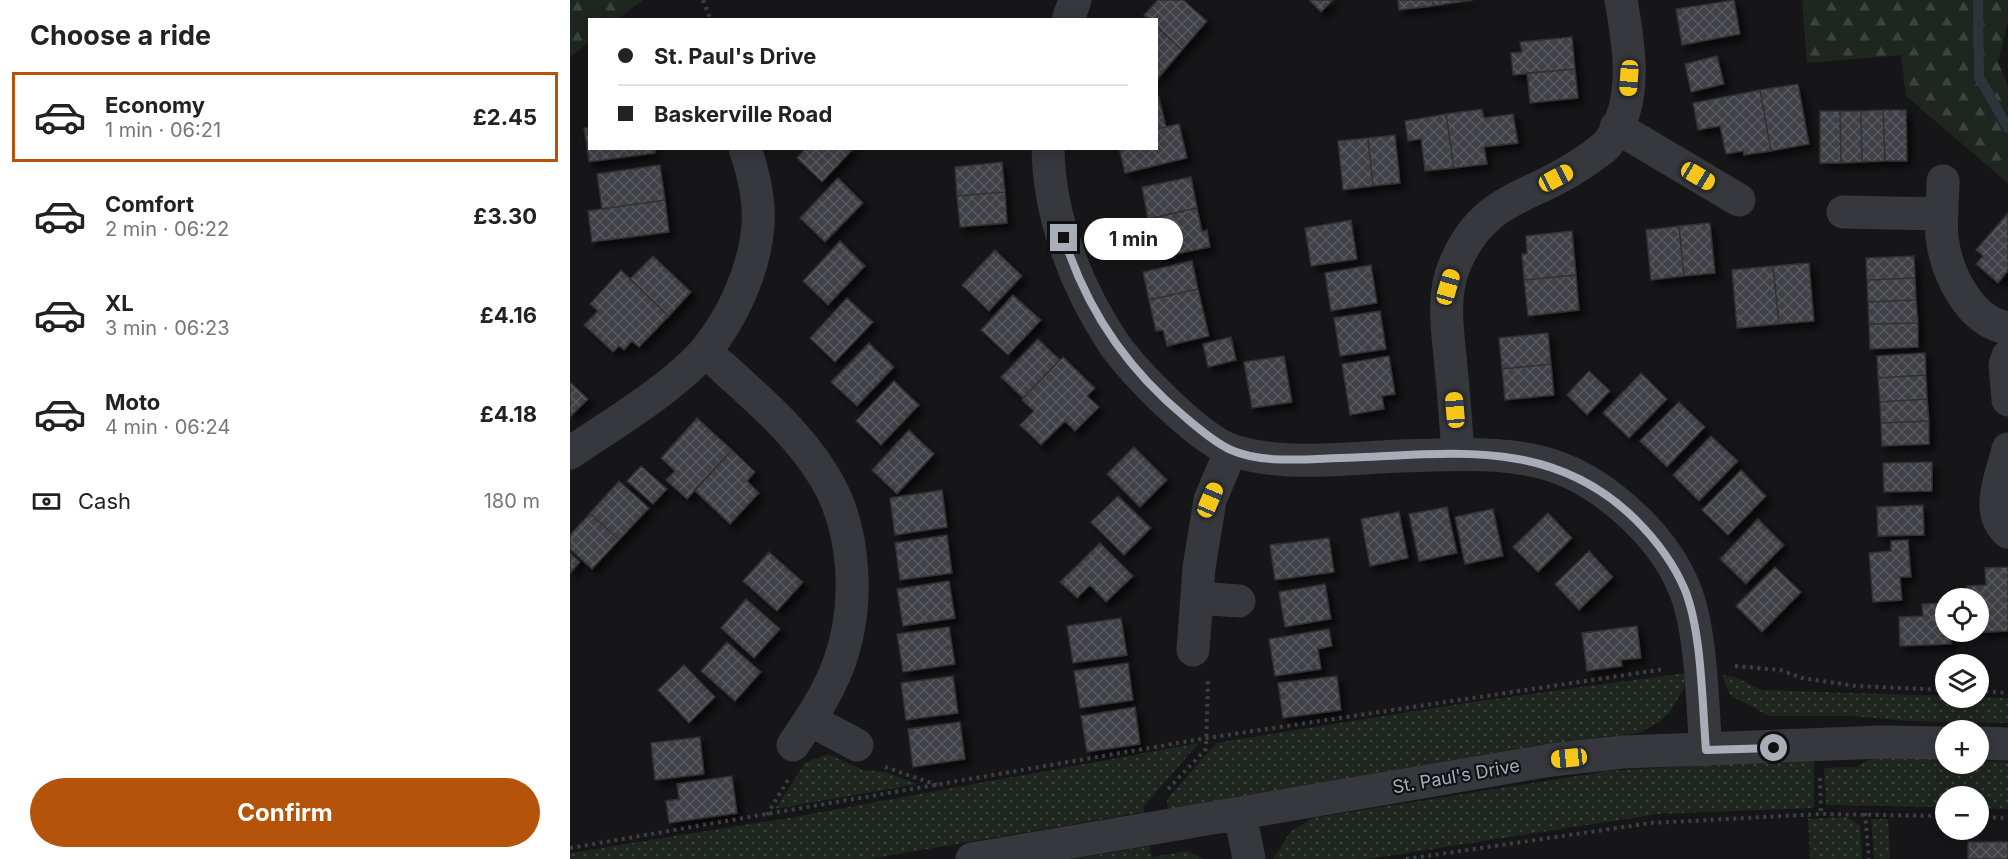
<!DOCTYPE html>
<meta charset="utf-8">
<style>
:root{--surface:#fff;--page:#f2f2f2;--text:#222;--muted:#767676;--line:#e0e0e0;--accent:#b45309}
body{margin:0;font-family:Inter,sans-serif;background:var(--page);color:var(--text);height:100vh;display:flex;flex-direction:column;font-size:22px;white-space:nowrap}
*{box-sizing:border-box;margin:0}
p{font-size:20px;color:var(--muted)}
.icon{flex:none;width:33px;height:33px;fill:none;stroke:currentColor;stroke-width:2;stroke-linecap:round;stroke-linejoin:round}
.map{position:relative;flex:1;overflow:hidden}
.sheet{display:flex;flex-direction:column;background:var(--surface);width:570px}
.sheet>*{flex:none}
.banner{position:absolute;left:18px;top:18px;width:570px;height:132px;border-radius:0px;box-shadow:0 3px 15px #0003;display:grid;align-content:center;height:132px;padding:0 30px;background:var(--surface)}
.fabs{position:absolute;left:1365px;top:588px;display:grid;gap:12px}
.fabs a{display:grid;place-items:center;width:54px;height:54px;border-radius:50%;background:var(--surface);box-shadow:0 3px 15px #0003;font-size:30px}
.end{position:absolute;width:27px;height:27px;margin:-14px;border:8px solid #a8adb8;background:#111;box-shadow:0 0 0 3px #111}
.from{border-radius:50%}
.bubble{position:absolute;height:42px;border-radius:21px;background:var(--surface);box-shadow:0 3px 15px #0003;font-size:20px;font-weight:700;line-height:42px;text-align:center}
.car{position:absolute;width:18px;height:36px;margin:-18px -9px;border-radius:8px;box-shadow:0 0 4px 2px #0007;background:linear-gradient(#f5c518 24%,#345 0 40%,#f5c518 0 76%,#345 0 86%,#f5c518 0)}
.banner b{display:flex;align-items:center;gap:21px;height:57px;font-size:22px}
.banner b+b{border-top:2px solid var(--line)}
.banner i{width:15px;height:15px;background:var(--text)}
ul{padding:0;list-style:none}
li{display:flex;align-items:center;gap:18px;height:90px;margin:0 12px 9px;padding:0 18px;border:3px solid transparent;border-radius:0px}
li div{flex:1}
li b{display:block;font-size:22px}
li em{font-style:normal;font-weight:700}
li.selected{border-color:var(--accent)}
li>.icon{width:54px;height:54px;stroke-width:1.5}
h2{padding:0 30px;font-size:27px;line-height:72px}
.pay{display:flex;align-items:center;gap:15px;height:66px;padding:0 30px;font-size:22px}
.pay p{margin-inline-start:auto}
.primary-button{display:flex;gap:12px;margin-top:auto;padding:12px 30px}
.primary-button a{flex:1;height:69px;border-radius:36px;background:var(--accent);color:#fff;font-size:24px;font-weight:700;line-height:69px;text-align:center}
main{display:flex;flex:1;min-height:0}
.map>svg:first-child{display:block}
</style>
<main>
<section class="sheet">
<h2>Choose a ride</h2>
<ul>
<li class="selected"><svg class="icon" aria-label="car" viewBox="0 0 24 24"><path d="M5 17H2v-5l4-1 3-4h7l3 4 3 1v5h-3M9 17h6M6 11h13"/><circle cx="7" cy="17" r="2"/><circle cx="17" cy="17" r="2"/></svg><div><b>Economy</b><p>1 min · 06:21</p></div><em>£2.45</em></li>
<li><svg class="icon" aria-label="car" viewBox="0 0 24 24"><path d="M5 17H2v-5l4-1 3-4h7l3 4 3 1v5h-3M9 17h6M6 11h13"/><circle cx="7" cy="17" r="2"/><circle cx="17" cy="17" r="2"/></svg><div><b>Comfort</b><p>2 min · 06:22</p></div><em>£3.30</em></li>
<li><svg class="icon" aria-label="car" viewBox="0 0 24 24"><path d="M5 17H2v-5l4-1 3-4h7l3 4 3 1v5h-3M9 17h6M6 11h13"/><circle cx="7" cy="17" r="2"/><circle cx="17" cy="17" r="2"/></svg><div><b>XL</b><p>3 min · 06:23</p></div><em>£4.16</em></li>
<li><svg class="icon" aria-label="car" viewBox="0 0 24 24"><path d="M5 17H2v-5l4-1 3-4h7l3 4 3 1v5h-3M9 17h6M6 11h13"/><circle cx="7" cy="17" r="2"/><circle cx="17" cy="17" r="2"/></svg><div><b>Moto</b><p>4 min · 06:24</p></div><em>£4.18</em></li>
</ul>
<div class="pay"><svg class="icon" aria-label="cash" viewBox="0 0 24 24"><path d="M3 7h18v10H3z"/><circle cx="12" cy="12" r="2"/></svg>Cash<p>180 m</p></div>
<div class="primary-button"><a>Confirm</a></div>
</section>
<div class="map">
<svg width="1438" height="859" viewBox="0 0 1438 859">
<defs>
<pattern id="grass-dots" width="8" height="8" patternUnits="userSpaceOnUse" patternTransform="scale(1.5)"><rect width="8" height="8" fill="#1e261f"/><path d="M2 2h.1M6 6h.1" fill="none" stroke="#3c433d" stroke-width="1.8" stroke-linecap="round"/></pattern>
<pattern id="forest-firs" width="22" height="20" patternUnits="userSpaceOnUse" patternTransform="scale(1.5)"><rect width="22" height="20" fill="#1e261f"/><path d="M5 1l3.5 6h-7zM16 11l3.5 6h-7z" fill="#3c433d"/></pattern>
<pattern id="building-cross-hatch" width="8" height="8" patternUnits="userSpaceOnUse" patternTransform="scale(1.5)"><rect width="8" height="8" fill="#404145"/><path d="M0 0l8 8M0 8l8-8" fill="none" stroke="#595a5e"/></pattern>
<filter id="shadow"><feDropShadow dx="5.5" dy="5.5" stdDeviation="3" flood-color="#0009"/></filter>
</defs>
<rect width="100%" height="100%" fill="#161618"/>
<path fill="url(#grass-dots)" d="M1116,673L1114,688L1100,712L1089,722L1069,733L968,745L598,810L597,799L646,743L895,703Z
M1152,675L1165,677L1192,690L1438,698V723L1338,721L1281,716H1199L1160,695Z
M629,743L574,806V812L299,859H0V853L224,817Z
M258,754L293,770L315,772L348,784L205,809L235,763Z
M1244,758V808L1088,814L798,859H703L721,831L743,818L1038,771Z
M1303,758L1375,759L1376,764H1408L1409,761L1438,762V809L1409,808L1408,796H1376L1375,807L1256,805L1254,768L1286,767Z
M1276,817L1290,825L1292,859H1240L1238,819Z
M1301,819H1318L1320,859H1304Z
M580,846L582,857L617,851L634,859H503Z"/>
<path fill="url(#forest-firs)" d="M0,0H73L48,19L20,20L19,42L0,57Z
M1232,0H1438V22L1428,61L1438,87V183L1336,96L1331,55L1237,63Z"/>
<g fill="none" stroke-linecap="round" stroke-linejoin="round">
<path stroke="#2c353c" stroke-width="10" d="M1408,0L1409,77L1438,128"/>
</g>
<path fill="url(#building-cross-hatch)" stroke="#303034" stroke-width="1.5" filter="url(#shadow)" d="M588,0H613L637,21L612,50L586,26V20H579L574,15Z
M739,0H763L751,12Z
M828,0H862L863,6L829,10Z
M862,0H903L863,6Z
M1164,0L1170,34L1112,45L1106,9Z
M586,26L612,50L586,81Z
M1002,37L1005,69L943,75L941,53L952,52L950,42Z
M1147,56L1154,84L1121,92L1115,64Z
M1005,69L1008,98L960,103L957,73Z
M1228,84L1239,144L1201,151L1190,90Z
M1190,90L1201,151L1174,155L1173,151L1156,154L1150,126L1128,130L1123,103Z
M586,97H589L596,127L586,129Z
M912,109L914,118L943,114L948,143L914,147L917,164L884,168L876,114Z
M1313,110L1315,161L1292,162L1291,111Z
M1313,110H1336L1337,161H1315Z
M1250,111H1270L1271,163H1250Z
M1270,111H1291L1292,162L1271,163Z
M876,114L884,168L855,171L851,139L838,141L835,121Z
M609,124L617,158L555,173L549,148H586V129Z
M20,127V148H85V153L19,162L14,128Z
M825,135L830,183L803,186L798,138Z
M798,138L803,186L773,190L768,141Z
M236,148H284L252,182L227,158Z
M432,162L435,192L387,196L385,167Z
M90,165L95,200L32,209L27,174Z
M621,177L627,208L578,219L572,187Z
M268,178L293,203L255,242L230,218Z
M435,192L437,223L390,227L387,196Z
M95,200L99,232L22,242L18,211Z
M627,208L632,232L637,230L640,247L587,258L578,219Z
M1438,213V271L1428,283L1406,264L1413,256L1406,250Z
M781,220L787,259L741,266L735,228Z
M1140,223L1145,273L1114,276L1109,226Z
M1109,226L1114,276L1081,280L1076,230Z
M1002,231L1006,275L954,280L952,254H957L956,236Z
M270,241L295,266L258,305L233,281Z
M425,250L452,276L419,311L392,285Z
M83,256L121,292L99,316L60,279Z
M1344,256L1345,278L1297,280L1296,258Z
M622,261L628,289L579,300L573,272Z
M1239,263L1244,321L1209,324L1203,266Z
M801,265L807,303L761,311L755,273Z
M1203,266L1209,324L1167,328L1162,270Z
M51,270L99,316L69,347L62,341L54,350L49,346L43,352L14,325L28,311L20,304Z
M1006,275L1009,310L958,316L954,280Z
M1345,278L1346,300L1298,302L1297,280Z
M628,289L639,336L597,346L593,330L586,331L579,300Z
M443,295L471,320L438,355L411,330Z
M277,298L303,322L265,362L240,338Z
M1346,300L1348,323L1299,324L1298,302Z
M810,311L816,349L770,356L764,318Z
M1348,323V347L1300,349L1299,324Z
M978,333L981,364L932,369L929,338Z
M661,337L666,360L638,367L633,344Z
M468,339L490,360L453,398L431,377Z
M299,343L324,367L287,406L261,382Z
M1355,353L1356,375L1308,378L1307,356Z
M714,356L722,402L682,408L674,362Z
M819,356L825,394L812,396L814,409L780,415L772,364Z
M493,357L525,388L517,396L529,407L505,431L495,421L471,445L450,425L464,411L452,400Z
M981,364L984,395L935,400L932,369Z
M1019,371L1040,391L1017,415L997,395Z
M1071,373L1097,399L1059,438L1033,413Z
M1356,375L1357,399L1310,402L1308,378Z
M324,381L349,405L311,445L286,421Z
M0,382L18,399L0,417Z
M1357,399L1359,421L1311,423L1310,402Z
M1109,402L1135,427L1097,467L1070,441Z
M127,418L162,450L117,499L96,480L105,471L91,458Z
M1359,421V444L1312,446L1311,423Z
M339,430L364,454L327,494L302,470Z
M1141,436L1168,461L1129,501L1103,475Z
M564,447L597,480L570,507L537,474Z
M162,450L185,472L177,481L189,493L160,524L124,490Z
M1362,462V491L1314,492L1313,463Z
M71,466L97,489L83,504L57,481Z
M1171,470L1196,496L1158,535L1132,510Z
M49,481L79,508L49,540L20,513Z
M372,490L377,527L325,535L320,498Z
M548,496L581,528L554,555L521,522Z
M1353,505L1354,535L1308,536L1307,507Z
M877,507L887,553L849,561L839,514Z
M923,509L933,556L895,564L885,517Z
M829,512L838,558L800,566L791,519Z
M20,513L49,540L22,569L0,549V535Z
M978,513L1002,538L968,572L943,547Z
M1188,519L1214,545L1176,584L1150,559Z
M377,535L382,573L330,580L325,543Z
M759,538L764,572L705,580L700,545Z
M1338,540L1341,577H1330L1332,600L1303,602L1299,553L1321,551V541Z
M530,543L563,576L536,602L520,585L507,598L490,582Z
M1019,551L1043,577L1009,610L985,584Z
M199,552L233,582L207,611L173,581Z
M0,553L10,562L0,573Z
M1205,567L1231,592L1192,632L1166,606Z
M1438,567V631L1399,633L1408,632V598H1397V586L1416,585L1415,568Z
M379,581L385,618L333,626L327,589Z
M755,584L761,619L715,627L709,592Z
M176,599L210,629L184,658L151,628Z
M1376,603V632H1396V634L1381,635V644L1330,646L1329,617L1353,616L1352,604Z
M551,618L557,655L503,663L497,626Z
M1067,626L1071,658L1051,660L1052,666L1017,671L1012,633Z
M379,627L385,664L333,672L327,634Z
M759,629L762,646L748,649L751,669L705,676L699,639Z
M157,642L191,672L165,701L131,671Z
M558,663L563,700L510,708L504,671Z
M114,665L145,697L119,723L88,690Z
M383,676L388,713L336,720L331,683Z
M767,676L771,710L713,718L708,683Z
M565,707L570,744L517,752L511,716Z
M390,722L395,759L343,767L338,729Z
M130,737L134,774L85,780L81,743Z
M162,776L167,813L99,823L96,801L109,799L107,784Z
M1398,842H1438V859H1398Z"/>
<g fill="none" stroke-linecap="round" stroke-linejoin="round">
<path stroke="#3d3f44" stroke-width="4" stroke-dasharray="3 4.5" stroke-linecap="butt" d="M133,0L141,20
M1165,666L1210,670L1232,678L1286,686L1376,690
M1408,691L1438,693
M315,767L367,785
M1250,778L1251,814
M598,789L636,749L638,680
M1295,813L1299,859
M197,815L218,780
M1408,817L1438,818
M0,848L637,738L1095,669
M836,859L1081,823L1251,814L1376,816"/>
<path stroke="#37383d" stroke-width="33" d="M498,20L505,0
M1046,127L1169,200
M478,148C479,217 506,287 544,344C565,373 630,441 664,451C716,467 776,458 830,456C877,455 925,451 970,462C1029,476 1093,534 1115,590C1132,633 1132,703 1136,750
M1373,181C1373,199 1370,219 1372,237C1376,272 1399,322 1438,328
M1273,212L1372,214
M135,351C177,390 224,427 254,476C287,529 290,608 268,666C257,695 240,720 223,745
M1438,356L1435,365L1438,400
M1438,449C1432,476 1414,511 1438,532
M0,453C42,424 102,389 135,351C163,318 185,268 188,225C190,200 183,172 175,148
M888,454C886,425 884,396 881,367C878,332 871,297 885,264C914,195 962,199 1014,162C1022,156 1033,150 1039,142C1069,102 1059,45 1051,0
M627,598L669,601
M623,650L629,568L640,500L661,450
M240,720L287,745
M1408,743L1438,744
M670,814L679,859
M402,859L981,760L1053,752L1312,742L1376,743"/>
</g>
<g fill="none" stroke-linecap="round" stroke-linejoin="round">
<path stroke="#a8adb8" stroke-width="8" d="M494,238C517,311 557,369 615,417C628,428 645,443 661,450C693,464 735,459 770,458C879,455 980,435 1066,520C1085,539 1104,564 1115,590C1132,633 1132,703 1136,750L1204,748"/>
</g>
<g text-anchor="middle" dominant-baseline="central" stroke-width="4.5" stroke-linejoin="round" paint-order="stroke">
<g font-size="18" fill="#a8adb8" stroke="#111113">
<text transform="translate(886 776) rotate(-10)">St. Paul's Drive</text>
</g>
</g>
</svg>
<div class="fabs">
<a><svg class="icon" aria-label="locate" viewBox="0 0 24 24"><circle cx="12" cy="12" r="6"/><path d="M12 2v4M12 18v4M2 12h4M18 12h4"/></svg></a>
<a><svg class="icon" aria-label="layers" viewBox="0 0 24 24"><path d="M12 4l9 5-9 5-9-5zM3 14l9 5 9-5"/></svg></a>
<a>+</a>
<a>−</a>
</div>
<i class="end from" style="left:1204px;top:748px"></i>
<i class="end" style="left:494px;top:238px"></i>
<div class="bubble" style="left:514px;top:218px;width:99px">1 min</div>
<i class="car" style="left:1059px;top:78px;rotate:184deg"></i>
<i class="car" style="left:1128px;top:176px;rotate:121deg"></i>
<i class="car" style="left:986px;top:178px;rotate:62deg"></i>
<i class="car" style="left:878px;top:287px;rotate:16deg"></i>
<i class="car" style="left:885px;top:410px;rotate:355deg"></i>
<i class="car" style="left:640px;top:500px;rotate:23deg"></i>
<i class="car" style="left:999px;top:758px;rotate:264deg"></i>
<div class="banner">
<b><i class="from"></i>St. Paul's Drive</b>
<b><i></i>Baskerville Road</b>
</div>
</div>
</main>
